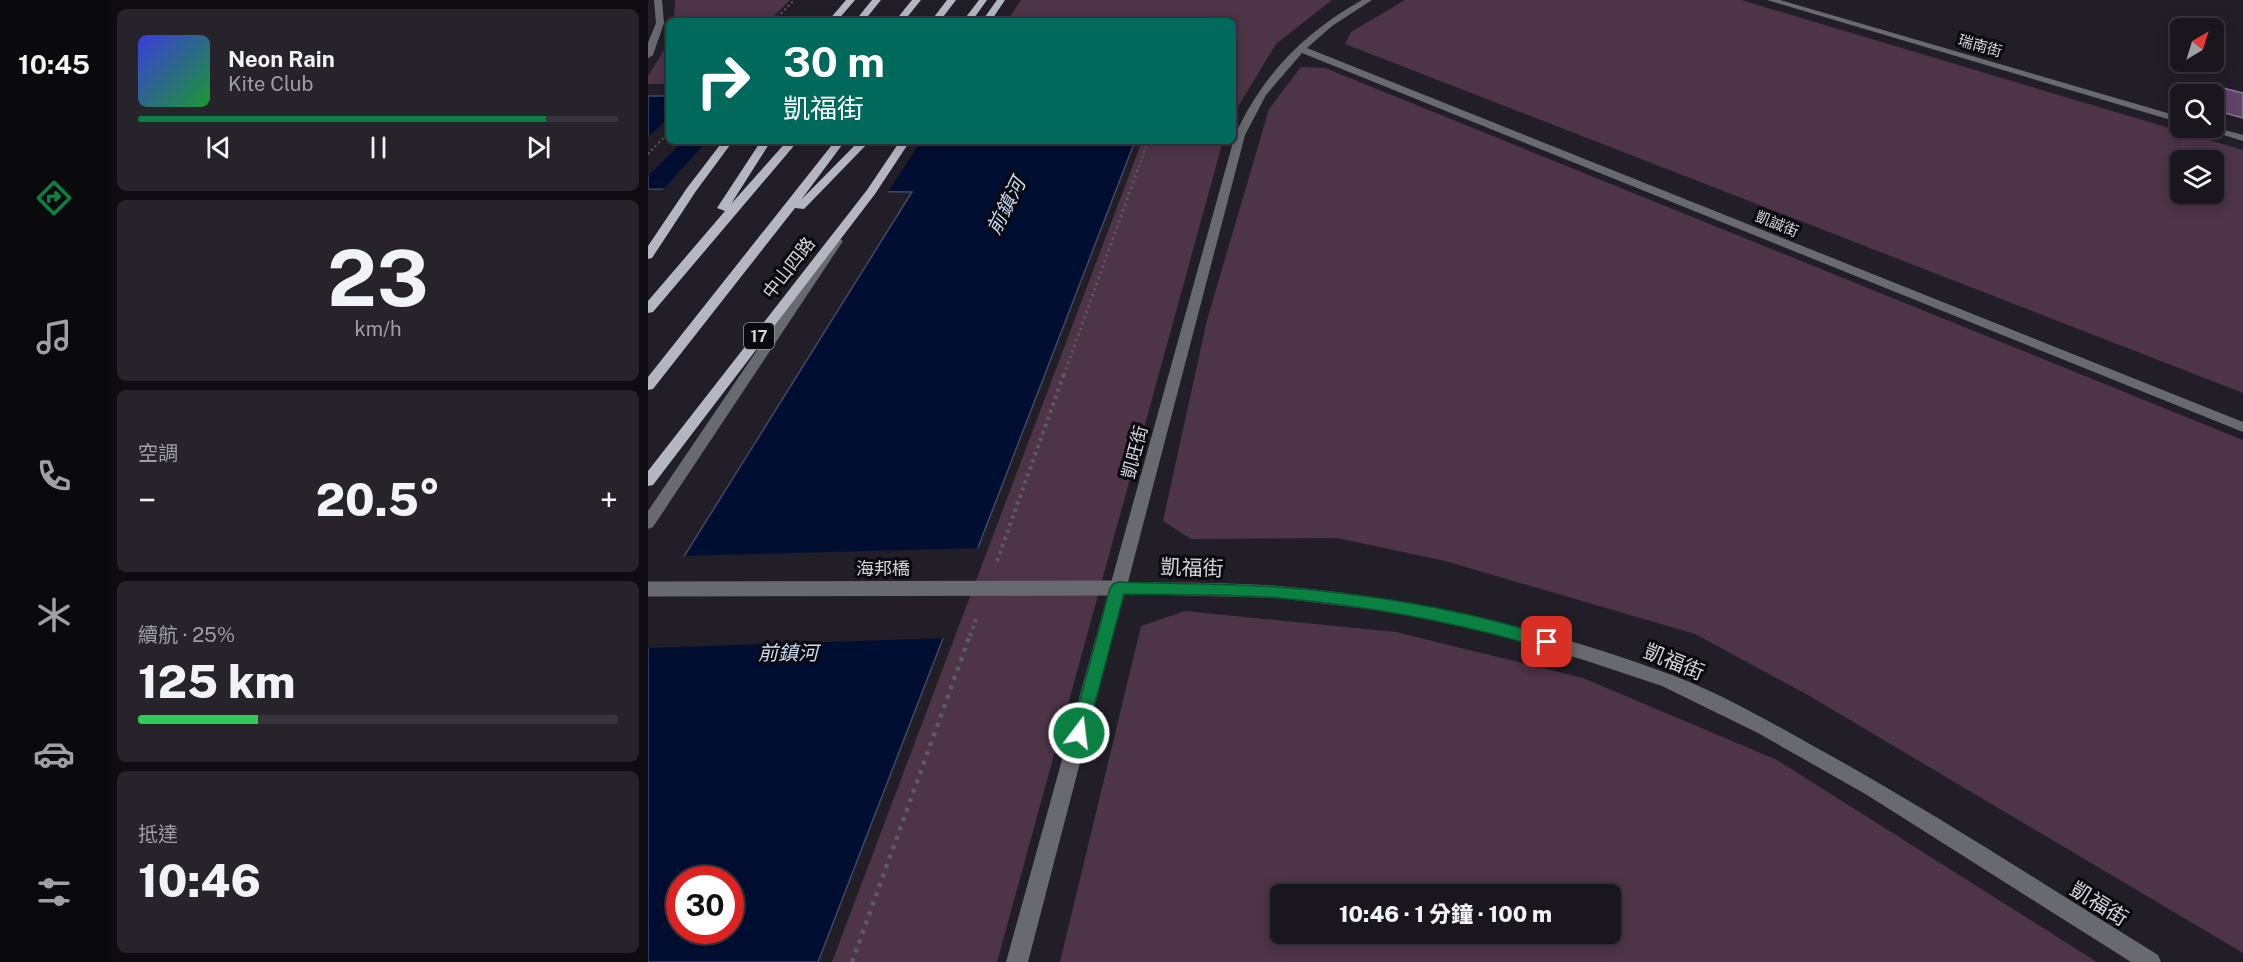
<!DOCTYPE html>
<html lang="zh-TW">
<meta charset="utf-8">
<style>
:root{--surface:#19161e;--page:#26232b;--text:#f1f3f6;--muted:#9f9fa4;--line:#37353c;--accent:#0b8043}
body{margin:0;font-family:"Public Sans","Noto Sans TC",sans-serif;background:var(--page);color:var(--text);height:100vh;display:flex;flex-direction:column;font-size:22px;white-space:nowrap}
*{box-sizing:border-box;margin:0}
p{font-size:20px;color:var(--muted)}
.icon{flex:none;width:33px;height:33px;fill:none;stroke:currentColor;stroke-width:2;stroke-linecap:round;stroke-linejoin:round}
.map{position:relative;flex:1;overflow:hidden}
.details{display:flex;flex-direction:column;gap:9px;padding:9px;background:#0e0c10;width:540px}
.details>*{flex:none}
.guide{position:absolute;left:18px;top:18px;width:570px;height:126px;border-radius:9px;box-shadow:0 3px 15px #0003,0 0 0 2px var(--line);background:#00695c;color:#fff;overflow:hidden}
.needle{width:39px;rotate:38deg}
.controls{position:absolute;left:1522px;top:18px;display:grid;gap:12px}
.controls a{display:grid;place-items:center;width:54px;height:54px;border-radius:9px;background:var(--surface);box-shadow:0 3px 15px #0003,0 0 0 2px var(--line);font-size:30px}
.speed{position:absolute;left:18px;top:866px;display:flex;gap:12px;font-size:30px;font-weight:700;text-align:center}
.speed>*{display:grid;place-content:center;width:78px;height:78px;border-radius:50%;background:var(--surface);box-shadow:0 3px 15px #0003,0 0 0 2px var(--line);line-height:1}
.speed .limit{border:9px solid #d22;background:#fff;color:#111}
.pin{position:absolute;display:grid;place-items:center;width:51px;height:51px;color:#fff;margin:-26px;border-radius:12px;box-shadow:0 3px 9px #0006}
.me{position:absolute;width:66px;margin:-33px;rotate:15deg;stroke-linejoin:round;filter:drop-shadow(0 0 4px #0008)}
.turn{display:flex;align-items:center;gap:21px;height:126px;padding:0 18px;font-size:27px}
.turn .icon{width:78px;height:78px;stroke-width:2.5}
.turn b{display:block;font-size:42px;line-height:51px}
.big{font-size:45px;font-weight:800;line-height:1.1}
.details .tile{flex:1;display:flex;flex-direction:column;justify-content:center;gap:9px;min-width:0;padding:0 21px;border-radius:9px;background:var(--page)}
.details .dial{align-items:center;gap:0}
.dial b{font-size:78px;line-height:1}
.song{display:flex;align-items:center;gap:18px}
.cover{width:72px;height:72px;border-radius:9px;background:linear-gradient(135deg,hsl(240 70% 55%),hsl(130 70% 35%))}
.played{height:6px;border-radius:3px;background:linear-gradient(90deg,var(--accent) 85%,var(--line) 85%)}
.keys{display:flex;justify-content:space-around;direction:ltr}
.heat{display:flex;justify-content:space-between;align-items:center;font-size:33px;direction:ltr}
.charge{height:9px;border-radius:4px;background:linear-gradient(90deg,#34c759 25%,var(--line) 0)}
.trip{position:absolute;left:622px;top:884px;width:351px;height:60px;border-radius:9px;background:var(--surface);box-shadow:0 3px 15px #0003,0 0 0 2px var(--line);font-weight:800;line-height:60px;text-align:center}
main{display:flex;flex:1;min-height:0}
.tabs{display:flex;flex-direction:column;width:108px;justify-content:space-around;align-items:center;background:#0a090c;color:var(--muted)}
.tabs .icon{width:42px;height:42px}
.tabs .on{color:var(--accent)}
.tabs b{font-size:27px;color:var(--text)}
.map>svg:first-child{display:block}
</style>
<main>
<nav class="tabs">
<b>10:45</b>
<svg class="icon on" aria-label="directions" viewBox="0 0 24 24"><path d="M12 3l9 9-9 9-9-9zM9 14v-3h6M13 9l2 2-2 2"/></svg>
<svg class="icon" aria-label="music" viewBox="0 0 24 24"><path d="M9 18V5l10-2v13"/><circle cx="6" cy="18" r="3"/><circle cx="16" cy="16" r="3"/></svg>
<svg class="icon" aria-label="phone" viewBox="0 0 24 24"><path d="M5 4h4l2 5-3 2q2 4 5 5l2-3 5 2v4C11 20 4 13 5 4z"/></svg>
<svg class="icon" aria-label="climate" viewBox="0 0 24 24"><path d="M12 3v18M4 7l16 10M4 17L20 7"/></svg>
<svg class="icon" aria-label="car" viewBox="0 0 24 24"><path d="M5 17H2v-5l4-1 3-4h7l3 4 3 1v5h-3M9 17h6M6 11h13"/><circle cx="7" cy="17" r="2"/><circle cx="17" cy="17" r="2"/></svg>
<svg class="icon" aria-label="filters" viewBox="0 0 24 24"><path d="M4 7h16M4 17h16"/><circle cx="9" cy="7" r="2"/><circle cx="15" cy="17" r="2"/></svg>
</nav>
<section class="details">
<div class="tile">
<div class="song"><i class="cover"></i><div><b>Neon Rain</b><p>Kite Club</p></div></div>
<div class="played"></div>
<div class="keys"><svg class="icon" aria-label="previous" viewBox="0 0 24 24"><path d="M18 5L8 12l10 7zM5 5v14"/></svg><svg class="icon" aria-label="pause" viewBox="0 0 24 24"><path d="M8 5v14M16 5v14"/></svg><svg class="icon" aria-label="next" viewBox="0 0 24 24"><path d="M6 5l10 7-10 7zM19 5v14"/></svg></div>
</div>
<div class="tile dial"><b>23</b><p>km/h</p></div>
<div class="tile"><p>空調</p>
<div class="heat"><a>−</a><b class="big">20.5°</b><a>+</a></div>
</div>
<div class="tile"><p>續航 · 25%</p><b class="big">125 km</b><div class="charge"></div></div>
<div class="tile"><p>抵達</p><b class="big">10:46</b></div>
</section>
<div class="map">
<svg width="1595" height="962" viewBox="0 0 1595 962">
<rect width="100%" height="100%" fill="#211e28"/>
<g fill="#4d3447" fill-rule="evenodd">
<polygon points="27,0 142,0 121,21 26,21"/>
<polygon points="373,0 684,0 628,44 585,115 585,21 359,21"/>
<path d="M757 0H1093L1595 150V393L697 44 703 32ZM1566 160V194H1533V160Z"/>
<polygon points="21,42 21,84 0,84 0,76"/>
<polygon points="653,67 677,68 1595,440 1595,953 1158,694 1047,634 797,561 689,538 543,539 515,521 559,320 621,109"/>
<polygon points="494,141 575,141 349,962 184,962"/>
<path d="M537 611 748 632 935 678 1129 760 1449 962H412L493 626ZM633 894H963V933H633Z"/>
</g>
<path fill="#000e31" stroke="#404964" stroke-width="1.5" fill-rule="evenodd" d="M0 96H21V141H487L170 962H0V614L264 192 0 189ZM32 879H82V930H32Z"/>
<g fill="#211e28">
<polygon points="21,117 21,141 35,141 0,176 0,137"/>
<polygon points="59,141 273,141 238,195 13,192"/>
<polygon points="333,548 298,638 0,648 0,609 33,556"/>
</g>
<polygon fill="#62436c" stroke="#857c88" stroke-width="1.5" points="1567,86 1595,93 1595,118 1566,110 1566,94 1561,94"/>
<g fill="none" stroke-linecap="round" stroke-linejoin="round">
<g stroke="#5d5b64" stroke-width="2" stroke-dasharray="2 3" stroke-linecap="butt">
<polyline points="126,21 146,0"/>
<polyline points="0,154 21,132"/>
<polyline points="491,167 500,141"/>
</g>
<polyline stroke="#5d5b64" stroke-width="3" stroke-dasharray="2 4" stroke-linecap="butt" points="416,375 491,166"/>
<g stroke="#5d5b64" stroke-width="4" stroke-dasharray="3 4.5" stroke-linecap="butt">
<polyline points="349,561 416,374"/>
<polyline points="322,636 329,616"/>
</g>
<polyline stroke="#5d5b64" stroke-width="4.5" stroke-dasharray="4 6" stroke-linecap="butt" points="204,962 322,635"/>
<g fill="#696a70" fill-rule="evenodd">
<polygon points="6,0 14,0 16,23 5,55 0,58 0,43 8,23"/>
<path d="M714 0H724L684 26 659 48 1595 422V432L654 53 618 95 597 135 480 582C530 583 581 582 631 586 765 597 898 628 1024 675 1072 693 1124 723 1169 748 1285 812 1397 885 1510 955L1513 962H1483L1219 795 1110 733 1014 686 936 660 843 633 744 612 630 598 476 594 380 962H358L587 135C614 75 657 32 714 0Z"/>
<polygon points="1119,0 1132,0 1533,117 1533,123"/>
<polygon points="1566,127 1595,135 1595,141 1553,128"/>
<polygon points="189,237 195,241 5,527 0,529 0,511 185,238"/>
</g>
<g fill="#b4b6c2" fill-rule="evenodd">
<polygon points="198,0 207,0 189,21 180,21"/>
<polygon points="224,0 233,0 216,21 207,21"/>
<polygon points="264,0 273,0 256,21 247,21"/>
<polygon points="299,0 308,0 292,21 283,21"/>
<polygon points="331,0 339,0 324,21 315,21"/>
<polygon points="349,0 357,0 343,21 334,21"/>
<polygon points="75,141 85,141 48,191 4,258 0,259 0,246 39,188"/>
<polygon points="113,141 123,141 83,204 139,141 150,141 5,312 0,313 0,301 77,211 69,208"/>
<polygon points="187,141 197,141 153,200 211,141 222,141 156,209 147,208 5,389 0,390 0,377"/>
<polygon points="252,141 262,141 227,194 5,485 0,486 0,471 219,190"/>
</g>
<polyline stroke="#696a70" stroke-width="15" points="0,589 470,588"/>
</g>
<path fill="#0b8043" stroke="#07532c" stroke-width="1.5" d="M470 582C523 584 577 583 630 587 722 594 817 609 905 638L907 642 905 647 899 649C812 623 722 606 631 598 579 594 527 595 476 594L439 733 437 738 431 740 425 738 423 733 462 588 465 584Z"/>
<g text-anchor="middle" stroke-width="6" stroke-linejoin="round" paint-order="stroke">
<g font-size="15" fill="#d6d4dc" stroke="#0a090d">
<text transform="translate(1332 46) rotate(16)" y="5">瑞南街</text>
<text transform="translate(1129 224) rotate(22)" y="5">凱誠街</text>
</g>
<rect fill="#0a090d" stroke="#99979e" stroke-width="1.5" x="96" y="323" width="30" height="26" rx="4.5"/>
<g font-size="16" font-weight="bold" fill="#d6d4dc">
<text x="111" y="342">17</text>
</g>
<g font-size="18" fill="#d6d4dc" stroke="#0a090d">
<text transform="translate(141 268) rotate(-52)" y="6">中山四路</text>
<text transform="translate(487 452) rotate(-75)" y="6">凱旺街</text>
<text x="235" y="575">海邦橋</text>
</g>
<g font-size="20" font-style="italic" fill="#c9daf6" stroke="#0a090d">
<text transform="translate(358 206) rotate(-63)" y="7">前鎮河</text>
<text x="140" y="660">前鎮河</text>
</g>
<g font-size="21" fill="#d6d4dc" stroke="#0a090d">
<text transform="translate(544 568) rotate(2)" y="7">凱福街</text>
<text transform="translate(1026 662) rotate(22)" y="7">凱福街</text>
<text transform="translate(1451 904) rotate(32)" y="7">凱福街</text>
</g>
</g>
</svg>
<div class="controls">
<a><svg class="needle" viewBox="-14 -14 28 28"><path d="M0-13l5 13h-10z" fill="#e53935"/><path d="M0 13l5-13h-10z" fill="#9f9fa4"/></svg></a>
<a><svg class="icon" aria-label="search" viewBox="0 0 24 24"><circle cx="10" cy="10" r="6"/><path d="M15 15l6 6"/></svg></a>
<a><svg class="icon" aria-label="layers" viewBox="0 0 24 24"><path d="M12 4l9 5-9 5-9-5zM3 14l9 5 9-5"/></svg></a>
</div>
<div class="speed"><div class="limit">30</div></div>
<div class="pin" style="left:899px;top:642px;background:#d93025"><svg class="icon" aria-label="arrive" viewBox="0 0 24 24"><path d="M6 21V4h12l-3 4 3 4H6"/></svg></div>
<svg class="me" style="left:431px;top:733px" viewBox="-20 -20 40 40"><circle r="17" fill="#0b8043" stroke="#fff" stroke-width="3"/><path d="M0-11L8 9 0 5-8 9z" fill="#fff"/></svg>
<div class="trip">10:46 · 1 分鐘 · 100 m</div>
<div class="guide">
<div class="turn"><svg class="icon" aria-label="right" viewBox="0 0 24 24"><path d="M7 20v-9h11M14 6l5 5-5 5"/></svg><div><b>30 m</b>凱福街</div></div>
</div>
</div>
</main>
